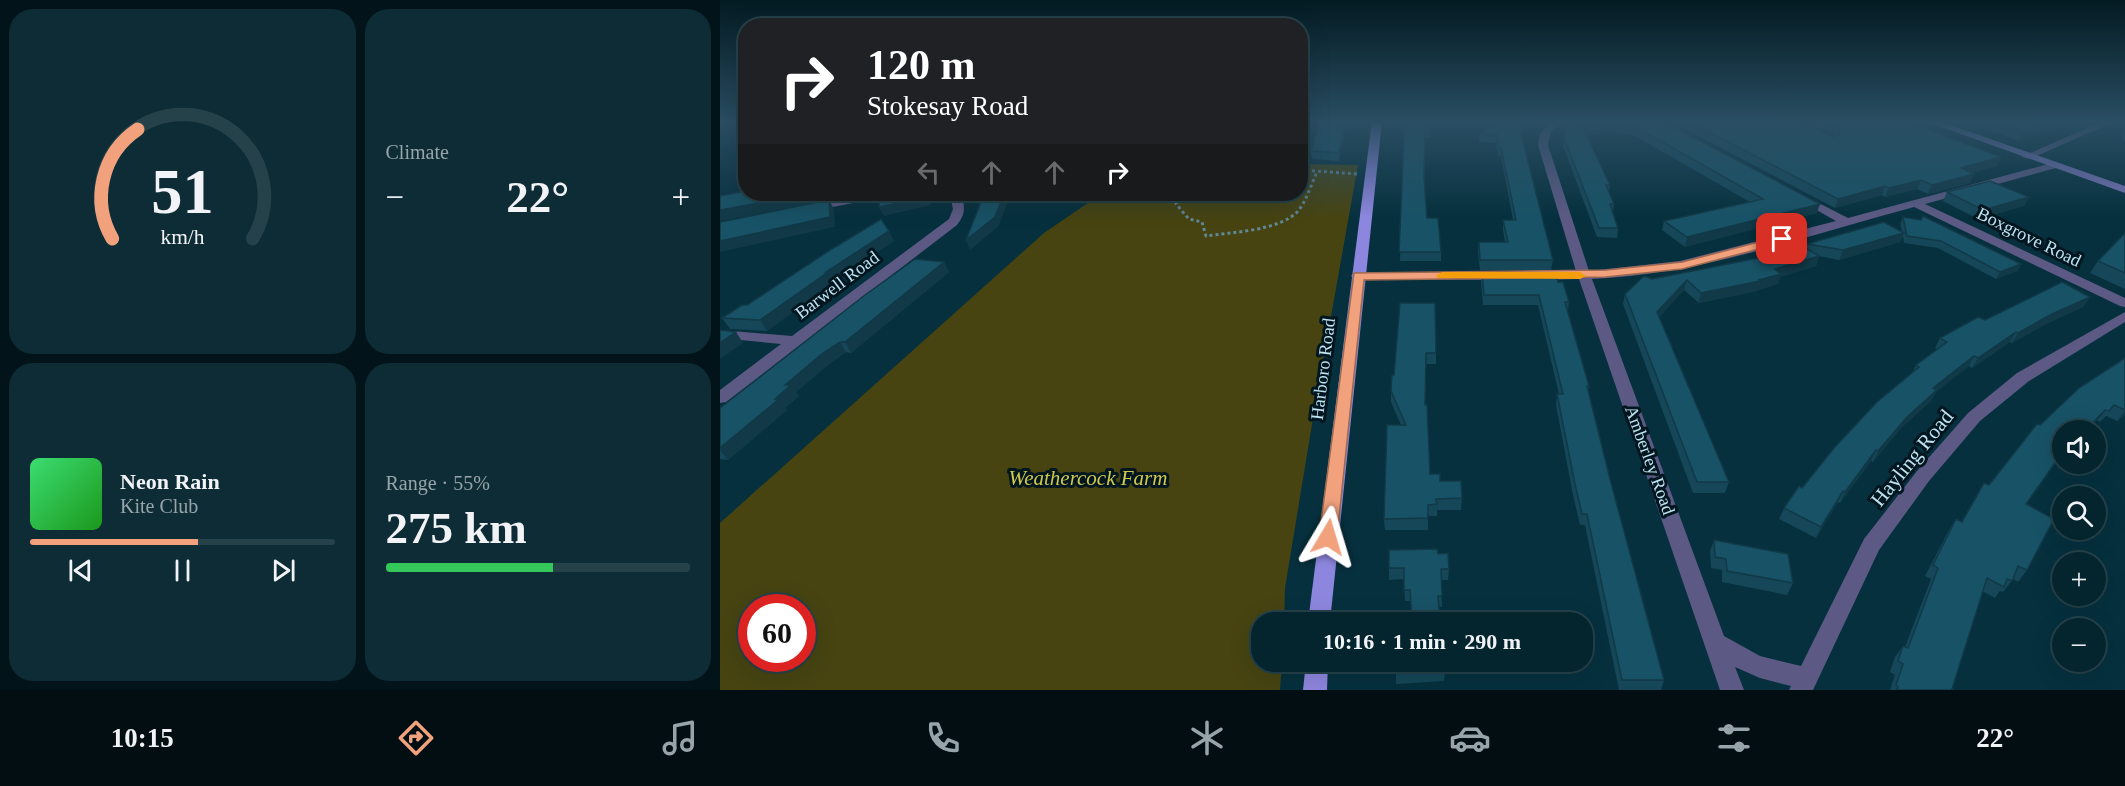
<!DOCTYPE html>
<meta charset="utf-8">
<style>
:root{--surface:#04242e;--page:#0d2c36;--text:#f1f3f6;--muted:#97a4aa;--line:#25414a;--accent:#f1a17c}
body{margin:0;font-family:"Times New Roman",serif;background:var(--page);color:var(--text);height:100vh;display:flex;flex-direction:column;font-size:22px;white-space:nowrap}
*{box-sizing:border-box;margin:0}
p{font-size:20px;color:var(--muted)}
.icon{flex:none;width:33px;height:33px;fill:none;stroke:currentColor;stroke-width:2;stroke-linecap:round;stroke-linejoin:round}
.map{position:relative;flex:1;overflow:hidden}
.panel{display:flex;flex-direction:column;gap:9px;padding:9px;background:#021419;width:720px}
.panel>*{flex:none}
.banner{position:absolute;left:18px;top:18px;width:570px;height:183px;border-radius:24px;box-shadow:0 6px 24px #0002,0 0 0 2px var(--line);background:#202124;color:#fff;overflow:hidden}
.fabs{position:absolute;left:1332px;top:420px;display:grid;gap:12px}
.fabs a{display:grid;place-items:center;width:54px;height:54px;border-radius:50%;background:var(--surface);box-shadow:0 6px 24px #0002,0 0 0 2px var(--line);font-size:30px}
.speed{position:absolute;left:18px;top:594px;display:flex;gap:12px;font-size:30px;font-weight:700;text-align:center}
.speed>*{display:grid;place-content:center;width:78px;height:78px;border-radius:50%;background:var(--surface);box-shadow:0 6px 24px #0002,0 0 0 2px var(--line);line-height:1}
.speed .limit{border:9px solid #d22;background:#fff;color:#111}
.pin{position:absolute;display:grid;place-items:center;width:51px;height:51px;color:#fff;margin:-26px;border-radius:12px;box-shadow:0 3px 9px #0006}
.me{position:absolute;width:66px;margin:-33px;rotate:7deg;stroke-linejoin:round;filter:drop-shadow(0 0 4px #0008)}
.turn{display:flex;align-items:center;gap:21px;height:126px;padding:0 30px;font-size:27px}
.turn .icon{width:78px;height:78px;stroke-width:2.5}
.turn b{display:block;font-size:42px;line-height:51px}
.lanes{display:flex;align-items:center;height:57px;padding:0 30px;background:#0003;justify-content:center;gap:30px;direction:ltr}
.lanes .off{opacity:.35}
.big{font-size:45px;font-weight:700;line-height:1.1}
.panel .widget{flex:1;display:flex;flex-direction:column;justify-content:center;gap:9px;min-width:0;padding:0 21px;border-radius:24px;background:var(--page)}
.panel .dial{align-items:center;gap:0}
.dial svg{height:156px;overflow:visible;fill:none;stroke:var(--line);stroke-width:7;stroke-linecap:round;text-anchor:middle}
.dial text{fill:var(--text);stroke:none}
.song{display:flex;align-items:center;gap:18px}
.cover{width:72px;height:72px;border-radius:9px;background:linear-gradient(135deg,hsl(140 70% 55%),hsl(120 70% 35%))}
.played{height:6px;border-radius:3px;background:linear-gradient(90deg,var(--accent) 55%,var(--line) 55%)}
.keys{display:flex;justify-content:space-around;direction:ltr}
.heat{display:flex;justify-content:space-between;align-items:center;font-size:33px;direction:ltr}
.charge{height:9px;border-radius:4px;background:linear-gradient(90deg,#34c759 55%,var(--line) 0)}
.panel .tiles{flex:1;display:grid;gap:9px;grid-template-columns:repeat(2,1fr)}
.trip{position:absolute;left:531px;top:612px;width:342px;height:60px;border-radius:24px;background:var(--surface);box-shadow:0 6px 24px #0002,0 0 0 2px var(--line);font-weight:700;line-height:60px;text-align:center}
.dock{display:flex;height:96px;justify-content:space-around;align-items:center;background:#020e12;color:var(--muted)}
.dock .icon{width:42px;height:42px}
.dock .selected{color:var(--accent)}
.dock b{font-size:27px;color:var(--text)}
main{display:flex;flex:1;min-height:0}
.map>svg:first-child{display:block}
</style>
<main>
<section class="panel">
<div class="tiles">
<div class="widget dial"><svg viewBox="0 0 100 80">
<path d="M14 69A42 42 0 1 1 86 69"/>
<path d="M14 69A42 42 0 0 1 27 13" stroke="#f1a17c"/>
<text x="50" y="56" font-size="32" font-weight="700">51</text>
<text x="50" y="72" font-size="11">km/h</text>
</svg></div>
<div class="widget"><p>Climate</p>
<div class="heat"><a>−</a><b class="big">22°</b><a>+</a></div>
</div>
<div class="widget">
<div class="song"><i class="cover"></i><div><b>Neon Rain</b><p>Kite Club</p></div></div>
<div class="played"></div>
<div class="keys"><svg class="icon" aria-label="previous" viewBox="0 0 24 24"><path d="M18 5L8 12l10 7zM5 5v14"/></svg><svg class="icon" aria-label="pause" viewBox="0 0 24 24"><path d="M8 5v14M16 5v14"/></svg><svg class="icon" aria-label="next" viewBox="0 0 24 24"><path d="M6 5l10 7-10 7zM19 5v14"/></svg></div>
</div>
<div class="widget"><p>Range · 55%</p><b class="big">275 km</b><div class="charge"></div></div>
</div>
</section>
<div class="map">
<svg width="1405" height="690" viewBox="0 0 1405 690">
<rect width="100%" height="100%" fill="#06303e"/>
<path fill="#474412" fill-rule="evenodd" d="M581 164 638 165 595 406 565 588 564 622H542V662H562L560 690H0V523L324 233 381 194H580ZM32 608H82V658H32Z"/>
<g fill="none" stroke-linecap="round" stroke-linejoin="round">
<g stroke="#618896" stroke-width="3" stroke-dasharray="3 3" stroke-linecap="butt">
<polyline points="580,170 638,174"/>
<path d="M448 194 457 201 456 204 469 219 482 222 486 236C512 232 561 231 579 210 587 199 591 185 597 172"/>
</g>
<g fill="#5c5a84" fill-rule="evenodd">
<path d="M833 121H845L831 132 828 145 869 271 960 261 1116 221 1079 200V196L1083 195 1128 218 1332 163 1337 166 1336 168 1205 204 1405 298V307L1400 306 1194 207C1089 235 982 274 872 279L1004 636 1040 656 1081 666 1144 539 1197 471 1248 413 1297 373 1405 312V322L1309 381 1260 421 1209 481 1159 550 1093 690H1069L1071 686 1040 678 1015 667 1024 690H1000L859 279 818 280 811 276 818 272 856 271 818 145 820 133Z"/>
<polygon points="1103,121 1122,121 1087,131 1082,128"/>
<polygon points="1383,121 1396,121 1310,159 1301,157"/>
<path d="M230 194H241C245 206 246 214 237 225L6 402 0 403V390L61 344 0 338V330L72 336 229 219 233 209Z"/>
<polygon points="638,272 782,272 789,276 782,280 633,279 631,276 633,273"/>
</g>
<polygon fill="#5c5a84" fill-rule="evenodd" points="149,194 169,194 163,197 93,211 87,208 93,205"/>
<polygon fill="#7873b7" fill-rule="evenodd" points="1205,121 1219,121 1405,186 1405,193"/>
<g fill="#8d86de" fill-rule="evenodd">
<polygon points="652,121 662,121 610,622 588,622"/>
<polygon points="586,662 608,662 607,690 583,690"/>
</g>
</g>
<g fill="#154758">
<polygon points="627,121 619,161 592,159 591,151"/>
<polygon points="709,121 709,138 705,138 704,180 707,218 721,252 721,261 680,261 684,139"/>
<polygon points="806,121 802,137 833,260 831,270 760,270 758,252 759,242 785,242 783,230 783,220 793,220 781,156 778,156 776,143 759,142 760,133"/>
<polygon points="847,121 942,121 1097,213 965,247 942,230 944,221 1030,202 915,136 892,132 867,136 890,185 889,192 894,204 893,213 898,228 897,238 877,237 843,146"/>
<polygon points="948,121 1101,121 1084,122 1114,137 1116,136 1102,129 1105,121 1281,157 1277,166 1252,173 1254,174 1250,183 1208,194 1197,189 1165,197 1162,195 1115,208 965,129"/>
<polygon points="1245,121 1355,121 1299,141"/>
<polygon points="1405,128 1405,143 1401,134"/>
<polygon points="1227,192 1309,197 1304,206 1258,219 1223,201"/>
<polygon points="1183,217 1301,264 1297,271 1276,279 1218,248 1184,243 1183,236 1180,242 1119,260 1099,256 1096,266 1060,277 1058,284 1038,290 1037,291 979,303 964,290 939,317 1009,482 1005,493 973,493 903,304 905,294 932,279 1086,248 1087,244 1182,231 1180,224"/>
<polygon points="1405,233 1405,289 1370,273 1378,261"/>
<polygon points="174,241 113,281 114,282 47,331 10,329 2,318 27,305"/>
<polygon points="224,262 229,272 131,353 126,352 109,364 76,392 79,396 65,408 67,410 8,460 0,459 0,408"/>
<polygon points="762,272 838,282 849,302 848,311 869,386 868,393 890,479 944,680 941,690 899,690 865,525 860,525 853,495 836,405 837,394 839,394 818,305 763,305 761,282"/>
<polygon points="1370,297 1363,307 1324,325 1292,343 1290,342 1252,368 1249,366 1216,392 1211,401 1181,428 1153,462 1151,461 1120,503 1118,502 1096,538 1059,519 1064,508 1193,372 1196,365 1217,350 1215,348 1220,338 1265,320"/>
<polygon points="680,303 716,353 716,364 706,364 705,405 710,474 742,498 741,510 717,510 717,516 708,516 708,530 665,530 664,519 681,425 671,402 671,391 674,375"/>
<polygon points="1405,358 1405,415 1397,421 1386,416 1380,422 1377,420 1368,430 1342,430 1342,463 1340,466 1335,464 1306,504 1307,570 1298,582 1293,579 1283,592 1280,591 1275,598 1262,591 1232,689 1234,690 1170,690 1175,675 1170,672 1175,657 1183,646 1185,647 1211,579 1205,576 1229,530 1236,519 1241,522 1264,483 1269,485 1320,425"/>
<polygon points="994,540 1073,583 1067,595 1002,582 1002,570 991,568 990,551"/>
<polygon points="718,554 729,569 728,580 721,580 722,607 719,607 720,622 692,621 691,601 685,601 684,579 669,580 669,568"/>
<polygon points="676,662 725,670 724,681 676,684"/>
</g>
<g fill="#113947">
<polygon points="0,121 7,121 0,125"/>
<polygon points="625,121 627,121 619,161 619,153"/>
<polygon points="805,121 806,121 800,143 801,134"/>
<polygon points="1336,121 1355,121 1299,141 1303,132"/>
<polygon points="893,123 892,132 862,136 863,128"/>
<polygon points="1281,157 1277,166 1237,177 1241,168"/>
<polygon points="1254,174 1250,183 1208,194 1212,185"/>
<polygon points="1201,180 1197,189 1165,197 1169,188"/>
<polygon points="1165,186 1162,195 1115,208 1118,199"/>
<polygon points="87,194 113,194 114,199 0,221 0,210"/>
<polygon points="206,194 208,194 211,205 164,216 159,207"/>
<polygon points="284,194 290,194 279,226 250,250 246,240"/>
<polygon points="1309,197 1304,206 1258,219 1263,210"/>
<polygon points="109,200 114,209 115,227 0,252 0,241"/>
<polygon points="1100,204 1097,213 965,247 967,237"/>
<polygon points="169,231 174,241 113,281 114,282 47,331 40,320 106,272"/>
<polygon points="1184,233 1180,242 1119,260 1123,250"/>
<polygon points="1099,256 1096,266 1060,277 1058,284 1038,290 1037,291 979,303 981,293 1039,280 1055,269"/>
<polygon points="224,262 229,272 131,353 125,342"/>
<polygon points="1301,264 1297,271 1276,279 1280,272"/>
<polygon points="967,280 964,290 934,322 937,312"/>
<polygon points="1370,297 1363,307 1324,325 1292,343 1298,333 1330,315"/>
<polygon points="16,332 23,343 0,359 0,343"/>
<polygon points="1296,332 1290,342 1252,368 1258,358"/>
<polygon points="120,342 126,352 109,364 76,392 79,396 65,408 67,410 8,460 0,450 0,448 55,399 65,385 103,353"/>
<polygon points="1254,356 1249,366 1216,392 1211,401 1181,428 1153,462 1158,451 1187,417 1213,388"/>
<polygon points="1385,410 1377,420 1368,430 1366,430"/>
<polygon points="1405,411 1405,415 1397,421"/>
<polygon points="1156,450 1151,461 1120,503 1125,492"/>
<polygon points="1123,491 1118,502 1096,538 1101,527"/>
</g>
<g fill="#185266" stroke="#113947" stroke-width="1.5">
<polygon points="599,121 625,121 619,153 591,151"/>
<polygon points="684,121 709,121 709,130 705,130 704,177 707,218 718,218 721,252 679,252 684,137"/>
<polygon points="778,121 805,121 801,134 833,260 760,260 759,242 788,242 783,220 796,220 781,147 779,147 777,135 760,133"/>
<polygon points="847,121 942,121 1100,204 967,237 944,221 1043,199 916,127 893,123 863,128 890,185 886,185 894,204 890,204 898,228 879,228 844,138"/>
<polygon points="968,121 1082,121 1114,137 1120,135 1119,128 1105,121 1186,121 1281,157 1241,168 1254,174 1212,185 1201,180 1169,188 1165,186 1118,199"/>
<polygon points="1272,121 1336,121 1303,132"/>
<polygon points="1270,181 1309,197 1263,210 1227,192"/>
<polygon points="26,191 26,194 87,194 0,210 0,196"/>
<polygon points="159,194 206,194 207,197 159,207"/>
<polygon points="264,194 284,194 275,217 246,240"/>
<polygon points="109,200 110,217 0,241 0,222"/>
<polygon points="1203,216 1301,264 1280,272 1221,241 1187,236 1183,217 1201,220"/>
<polygon points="161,219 169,231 106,272 108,272 40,320 2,318 22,305 27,305 107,252"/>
<polygon points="1164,222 1184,233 1123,250 1087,244"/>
<polygon points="1405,233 1405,273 1378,261"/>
<polygon points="1081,245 1099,256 1055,269 1061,274 1039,280 1040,281 981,293 967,280 937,312 1009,482 977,482 905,294 924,276 932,279 1043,257"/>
<polygon points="195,259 224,262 125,342 120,342 103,353 65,385 71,385 55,399 59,399 0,448 0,408 145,295"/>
<polygon points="762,272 836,272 838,282 843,282 849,302 845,302 869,386 867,386 890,479 944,680 902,680 867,514 862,514 855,484 837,394 843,394 819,295 764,295"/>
<polygon points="1342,282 1370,297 1330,315 1298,333 1296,332 1258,358 1254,356 1213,388 1217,390 1187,417 1158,451 1156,450 1125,492 1123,491 1101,527 1064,508 1079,486 1082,488 1114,448 1157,402 1199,367 1196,365 1227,342 1220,338 1258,317 1265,320"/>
<polygon points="680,303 715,303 716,353 706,353 705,405 707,405 710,474 720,474 720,481 741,481 742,498 716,499 717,504 708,505 708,518 664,519 667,425 686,425 671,391 672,375 674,375"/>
<polygon points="0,330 16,332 0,343"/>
<polygon points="1405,358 1405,410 1394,405 1389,411 1385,410 1366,430 1342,430 1342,453 1306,504 1334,519 1307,570 1298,566 1292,581 1287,579 1284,587 1267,578 1232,689 1234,690 1177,690 1178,687 1176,685 1183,664 1178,661 1183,646 1188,648 1218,568 1213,565 1236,519 1242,522 1264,483 1269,485 1317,424 1320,425 1359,388"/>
<polygon points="994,540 1068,554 1073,583 1007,571 1006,559 995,557"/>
<polygon points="717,549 718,554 728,553 729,569 721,569 722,596 718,596 720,622 674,622 692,621 690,590 684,590 684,568 669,568 669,550"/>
<polygon points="676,662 724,662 725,670 676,673"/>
</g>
<linearGradient id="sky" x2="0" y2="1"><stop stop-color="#031a22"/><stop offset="0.56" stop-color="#2a4e63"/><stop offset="1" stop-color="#2a4e63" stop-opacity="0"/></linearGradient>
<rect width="1405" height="218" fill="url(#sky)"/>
<polygon fill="#f1a17c" stroke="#9d6951" stroke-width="1.5" points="1062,236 1066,237 1066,242 962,269 886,277 644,280 617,537 614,542 608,545 601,542 599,537 634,273 886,270 962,262"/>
<polygon fill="#f59e0b" points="722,272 860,272 866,276 860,279 718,278 716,276"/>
<g text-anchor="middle" stroke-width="6" stroke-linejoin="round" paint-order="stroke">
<g font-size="18" fill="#bfe2f1" stroke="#01161f">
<text transform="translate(1309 237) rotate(26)" y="6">Boxgrove Road</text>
<text transform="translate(117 285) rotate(-37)" y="6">Barwell Road</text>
<text transform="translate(603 369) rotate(-83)" y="6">Harboro Road</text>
<text transform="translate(930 460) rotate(70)" y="6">Amberley Road</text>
</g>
<g font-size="21" fill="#bfe2f1" stroke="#01161f">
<text transform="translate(1192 458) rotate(-51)" y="7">Hayling Road</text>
</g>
<g font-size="21" font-style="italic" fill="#d1c94c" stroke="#01161f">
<text x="368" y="485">Weathercock Farm</text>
</g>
</g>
</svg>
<div class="fabs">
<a><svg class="icon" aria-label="sound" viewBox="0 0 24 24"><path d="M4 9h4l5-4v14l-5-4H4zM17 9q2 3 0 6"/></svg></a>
<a><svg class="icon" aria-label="search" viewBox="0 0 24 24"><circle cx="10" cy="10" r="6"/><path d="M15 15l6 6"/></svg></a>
<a>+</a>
<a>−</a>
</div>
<div class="speed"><div class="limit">60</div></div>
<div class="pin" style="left:1062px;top:239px;background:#d93025"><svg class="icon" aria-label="arrive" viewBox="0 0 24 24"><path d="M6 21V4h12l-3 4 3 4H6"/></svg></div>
<svg class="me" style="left:608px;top:537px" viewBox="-20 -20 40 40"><path d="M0-17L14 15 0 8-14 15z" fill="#f1a17c" stroke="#fff" stroke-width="4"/></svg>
<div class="trip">10:16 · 1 min · 290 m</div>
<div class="banner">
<div class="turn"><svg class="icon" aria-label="right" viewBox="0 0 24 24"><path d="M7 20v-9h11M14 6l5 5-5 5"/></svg><div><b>120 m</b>Stokesay Road</div></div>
<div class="lanes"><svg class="icon off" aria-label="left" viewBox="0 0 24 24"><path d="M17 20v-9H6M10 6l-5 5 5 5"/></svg><svg class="icon off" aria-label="ahead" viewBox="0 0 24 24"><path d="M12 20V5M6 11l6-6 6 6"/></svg><svg class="icon off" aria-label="ahead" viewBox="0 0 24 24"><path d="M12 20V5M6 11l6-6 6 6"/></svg><svg class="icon" aria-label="right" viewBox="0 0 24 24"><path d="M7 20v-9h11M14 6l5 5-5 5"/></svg></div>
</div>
</div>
</main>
<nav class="dock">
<b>10:15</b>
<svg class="icon selected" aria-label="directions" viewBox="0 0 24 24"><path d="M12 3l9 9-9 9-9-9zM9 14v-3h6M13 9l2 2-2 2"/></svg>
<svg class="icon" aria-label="music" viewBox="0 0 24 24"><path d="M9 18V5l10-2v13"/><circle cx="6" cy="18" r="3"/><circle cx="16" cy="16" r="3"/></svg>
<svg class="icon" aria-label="phone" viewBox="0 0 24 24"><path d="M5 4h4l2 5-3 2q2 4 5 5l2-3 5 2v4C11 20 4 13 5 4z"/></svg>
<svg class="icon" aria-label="climate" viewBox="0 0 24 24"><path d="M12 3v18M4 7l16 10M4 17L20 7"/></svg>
<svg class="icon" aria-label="car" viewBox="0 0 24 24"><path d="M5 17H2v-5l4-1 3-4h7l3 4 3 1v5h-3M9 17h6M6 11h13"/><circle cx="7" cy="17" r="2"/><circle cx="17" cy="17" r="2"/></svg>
<svg class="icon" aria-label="filters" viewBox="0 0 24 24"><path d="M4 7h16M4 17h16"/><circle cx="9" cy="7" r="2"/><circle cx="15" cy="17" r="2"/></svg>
<b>22°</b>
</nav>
